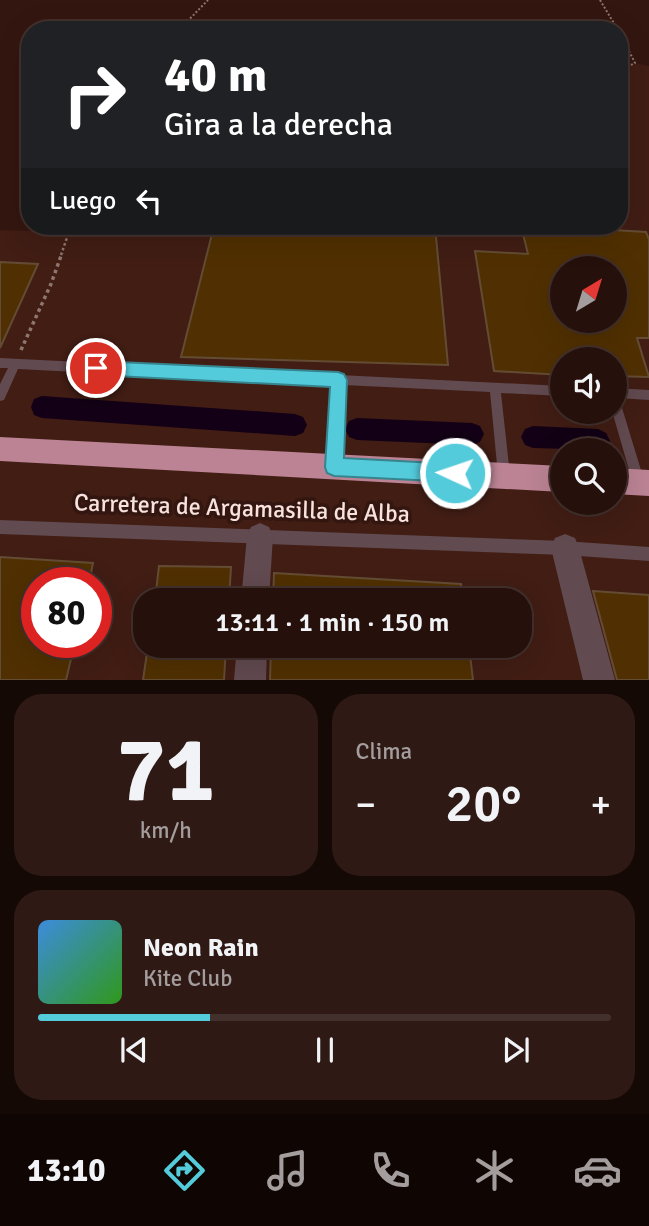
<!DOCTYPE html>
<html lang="es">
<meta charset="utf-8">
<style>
:root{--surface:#26100b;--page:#2e1914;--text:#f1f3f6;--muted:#a49d9d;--line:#42302c;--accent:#53cbdb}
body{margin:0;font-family:Signika,sans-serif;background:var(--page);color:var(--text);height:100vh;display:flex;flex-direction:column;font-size:26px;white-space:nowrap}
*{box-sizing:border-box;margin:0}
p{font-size:23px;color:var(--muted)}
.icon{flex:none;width:38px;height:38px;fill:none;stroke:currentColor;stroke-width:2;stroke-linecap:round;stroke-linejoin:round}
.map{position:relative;height:680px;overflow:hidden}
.side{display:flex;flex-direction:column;gap:14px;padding:14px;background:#150906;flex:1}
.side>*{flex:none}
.banner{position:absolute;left:21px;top:21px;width:607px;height:214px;border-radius:28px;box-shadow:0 7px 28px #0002,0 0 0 2px var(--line);background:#202124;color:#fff;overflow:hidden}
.needle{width:46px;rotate:38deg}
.fabs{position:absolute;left:550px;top:256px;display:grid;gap:14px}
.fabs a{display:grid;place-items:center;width:77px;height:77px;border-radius:50%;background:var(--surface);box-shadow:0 7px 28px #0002,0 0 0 2px var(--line);font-size:35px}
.speed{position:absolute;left:21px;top:567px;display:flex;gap:14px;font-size:35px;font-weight:700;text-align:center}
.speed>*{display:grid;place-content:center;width:91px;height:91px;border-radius:50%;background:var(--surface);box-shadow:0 7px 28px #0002,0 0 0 2px var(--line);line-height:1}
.speed .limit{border:10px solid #d22;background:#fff;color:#111}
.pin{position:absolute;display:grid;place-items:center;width:60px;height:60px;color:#fff;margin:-30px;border:4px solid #fff;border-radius:50%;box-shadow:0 2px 7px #0007}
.me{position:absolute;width:77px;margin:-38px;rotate:273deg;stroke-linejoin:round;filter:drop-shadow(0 0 5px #0008)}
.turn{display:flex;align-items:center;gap:24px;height:147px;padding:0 28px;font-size:32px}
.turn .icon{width:91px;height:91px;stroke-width:2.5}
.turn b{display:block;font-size:49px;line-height:60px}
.then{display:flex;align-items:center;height:66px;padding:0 28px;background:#0003;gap:14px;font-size:26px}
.big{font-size:52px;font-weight:600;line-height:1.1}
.side .widget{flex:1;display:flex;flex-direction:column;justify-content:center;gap:10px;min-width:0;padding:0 24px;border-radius:28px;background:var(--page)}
.side .dial{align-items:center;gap:0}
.dial b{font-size:91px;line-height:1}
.song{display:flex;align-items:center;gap:21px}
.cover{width:84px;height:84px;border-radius:10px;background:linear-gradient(135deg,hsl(210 70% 55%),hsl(110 70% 35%))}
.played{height:7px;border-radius:4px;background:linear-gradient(90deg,var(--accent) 30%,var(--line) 30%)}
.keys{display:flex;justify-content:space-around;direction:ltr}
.heat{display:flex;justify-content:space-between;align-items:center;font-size:38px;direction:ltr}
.side .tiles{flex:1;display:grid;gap:14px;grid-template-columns:1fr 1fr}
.widget:last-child{grid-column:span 2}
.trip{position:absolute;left:133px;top:588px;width:399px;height:70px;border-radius:28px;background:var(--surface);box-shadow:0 7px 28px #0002,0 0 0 2px var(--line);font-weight:600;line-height:70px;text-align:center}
.dock{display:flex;height:112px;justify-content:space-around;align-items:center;background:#0f0604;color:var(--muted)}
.dock .icon{width:49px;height:49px}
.dock .selected{color:var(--accent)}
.dock b{font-size:32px;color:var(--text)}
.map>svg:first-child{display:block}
</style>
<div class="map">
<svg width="649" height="680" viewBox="0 0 649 680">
<rect width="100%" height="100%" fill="#33160f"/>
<path fill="#411d14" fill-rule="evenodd" d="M635 63 649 66V680H0V230L64 232 83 226H620V67ZM562 268H614V320H562ZM562 359H614V411H562ZM562 450H614V502H562ZM37 583H96V642H37ZM145 600H520V646H145Z"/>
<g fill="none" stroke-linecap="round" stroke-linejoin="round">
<g fill="#130016" fill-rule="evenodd">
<polygon points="42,396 295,414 303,417 307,425 303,433 295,436 42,418 34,415 31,407 34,399"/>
<polygon points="357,418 472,423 480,426 484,434 480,442 472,445 357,440 349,437 345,429 349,421"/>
<polygon points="533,426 598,429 606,433 610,441 605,450 533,448 525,445 521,437 525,429"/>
</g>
</g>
<g fill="#503002" stroke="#634c33" stroke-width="2" fill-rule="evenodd">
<polygon points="214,226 344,228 344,226 435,226 448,365 181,357"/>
<path d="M521 226H596L597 229 646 232 649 239V338H637L649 377 614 376V359H562V375L494 371 475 251 528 254ZM562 268H614V320H562Z"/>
<polygon points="0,262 38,264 0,348"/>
<polygon points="0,557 93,563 89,583 37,583 37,642 75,642 66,680 0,680"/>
<polygon points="159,566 231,567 229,600 155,600"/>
<polygon points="274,573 461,584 463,600 273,600"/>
<polygon points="593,591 649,595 649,680 617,680"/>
<polygon points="148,646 226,646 224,680 143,680"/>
<polygon points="271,646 469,646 473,680 270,680"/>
</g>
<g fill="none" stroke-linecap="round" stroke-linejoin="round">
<g stroke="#8f7670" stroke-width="2" stroke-dasharray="2 2" stroke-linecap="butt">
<polyline points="600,0 618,30"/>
<polyline points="179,30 208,0"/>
<polyline points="620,33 635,63 620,70"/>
</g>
<g stroke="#8f7670" stroke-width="2.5" stroke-dasharray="2.5 2.5" stroke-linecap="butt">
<polyline points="69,231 86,226"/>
<polyline points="61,255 71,226"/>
</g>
<polyline stroke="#8f7670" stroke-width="3.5" stroke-dasharray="3.5 3.5" stroke-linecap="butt" points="21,350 51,284 62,253"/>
<g fill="#614a50" fill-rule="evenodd">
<polygon points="0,358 562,386 562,396 501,393 510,475 508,479 504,481 500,479 498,475 490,392 343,385 340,467 338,471 334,473 330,471 328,467 332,385 18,369 4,400 0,401 0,384 8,368 0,368"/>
<polygon points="614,388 649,390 649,400 619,398 644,480 642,484 638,486 634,484 632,480 612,411 614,411"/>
<polygon points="0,520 565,541 649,547 649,561 565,555 0,534"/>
</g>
<g fill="#614a50" fill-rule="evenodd">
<polygon points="260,523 269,527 273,536 269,600 241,600 247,536 251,527"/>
<polygon points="565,534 575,538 579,548 615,680 583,680 551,548 555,538"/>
<polygon points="237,646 267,646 266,680 234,680"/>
</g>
<g fill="#bb8394" fill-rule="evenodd">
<polygon points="0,437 562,466 562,492 0,461"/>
<polygon points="614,468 649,470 649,496 614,494"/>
</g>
</g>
<polygon fill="#53cbdb" stroke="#36848e" stroke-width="2" points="96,361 338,372 344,374 347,380 344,458 455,464 462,466 465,473 462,480 455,482 334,476 327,473 325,467 330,387 96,375 90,373 87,368 90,363"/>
<g text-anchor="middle" stroke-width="7" stroke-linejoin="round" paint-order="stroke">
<g font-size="24" fill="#f7e2dd" stroke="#33160f">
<text transform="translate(242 508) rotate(2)" y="8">Carretera de Argamasilla de Alba</text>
</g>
</g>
</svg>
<div class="fabs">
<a><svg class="needle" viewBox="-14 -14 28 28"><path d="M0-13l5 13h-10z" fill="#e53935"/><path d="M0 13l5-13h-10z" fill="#a49d9d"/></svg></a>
<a><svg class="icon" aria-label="sound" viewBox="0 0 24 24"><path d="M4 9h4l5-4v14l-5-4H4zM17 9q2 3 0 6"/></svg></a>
<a><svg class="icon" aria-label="search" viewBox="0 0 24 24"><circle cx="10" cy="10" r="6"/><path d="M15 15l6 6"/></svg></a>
</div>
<div class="speed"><div class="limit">80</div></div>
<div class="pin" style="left:96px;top:368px;background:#d93025"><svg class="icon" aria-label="arrive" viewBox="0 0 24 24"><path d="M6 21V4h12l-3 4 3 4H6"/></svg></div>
<svg class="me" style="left:455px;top:473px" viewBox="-20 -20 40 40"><circle r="17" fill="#53cbdb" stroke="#fff" stroke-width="3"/><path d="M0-11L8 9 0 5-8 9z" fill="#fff"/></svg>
<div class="trip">13:11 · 1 min · 150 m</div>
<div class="banner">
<div class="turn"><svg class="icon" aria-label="right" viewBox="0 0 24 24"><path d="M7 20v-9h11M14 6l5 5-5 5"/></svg><div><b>40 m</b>Gira a la derecha</div></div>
<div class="then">Luego<svg class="icon" aria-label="left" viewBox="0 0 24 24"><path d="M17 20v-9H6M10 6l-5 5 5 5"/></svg></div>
</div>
</div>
<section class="side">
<div class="tiles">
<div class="widget dial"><b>71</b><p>km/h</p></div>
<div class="widget"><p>Clima</p>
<div class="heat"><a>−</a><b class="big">20°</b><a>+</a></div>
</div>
<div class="widget">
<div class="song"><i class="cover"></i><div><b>Neon Rain</b><p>Kite Club</p></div></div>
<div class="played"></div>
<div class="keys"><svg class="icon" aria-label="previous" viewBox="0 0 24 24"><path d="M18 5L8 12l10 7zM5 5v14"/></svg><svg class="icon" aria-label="pause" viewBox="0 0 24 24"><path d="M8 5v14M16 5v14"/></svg><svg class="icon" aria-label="next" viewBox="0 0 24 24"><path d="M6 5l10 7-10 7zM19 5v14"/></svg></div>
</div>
</div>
</section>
<nav class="dock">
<b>13:10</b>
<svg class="icon selected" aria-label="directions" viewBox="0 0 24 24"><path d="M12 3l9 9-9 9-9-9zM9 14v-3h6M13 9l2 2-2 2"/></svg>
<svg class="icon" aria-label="music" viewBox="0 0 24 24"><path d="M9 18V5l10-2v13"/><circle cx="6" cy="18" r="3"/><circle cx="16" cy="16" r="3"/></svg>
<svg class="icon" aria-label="phone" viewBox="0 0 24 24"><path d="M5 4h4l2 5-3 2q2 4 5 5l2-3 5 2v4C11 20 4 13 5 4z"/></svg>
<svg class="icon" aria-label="climate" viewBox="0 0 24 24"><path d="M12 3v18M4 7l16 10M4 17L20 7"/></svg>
<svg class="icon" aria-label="car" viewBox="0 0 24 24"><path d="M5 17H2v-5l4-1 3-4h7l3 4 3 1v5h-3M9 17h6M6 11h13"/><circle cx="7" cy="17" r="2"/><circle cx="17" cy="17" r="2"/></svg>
</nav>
